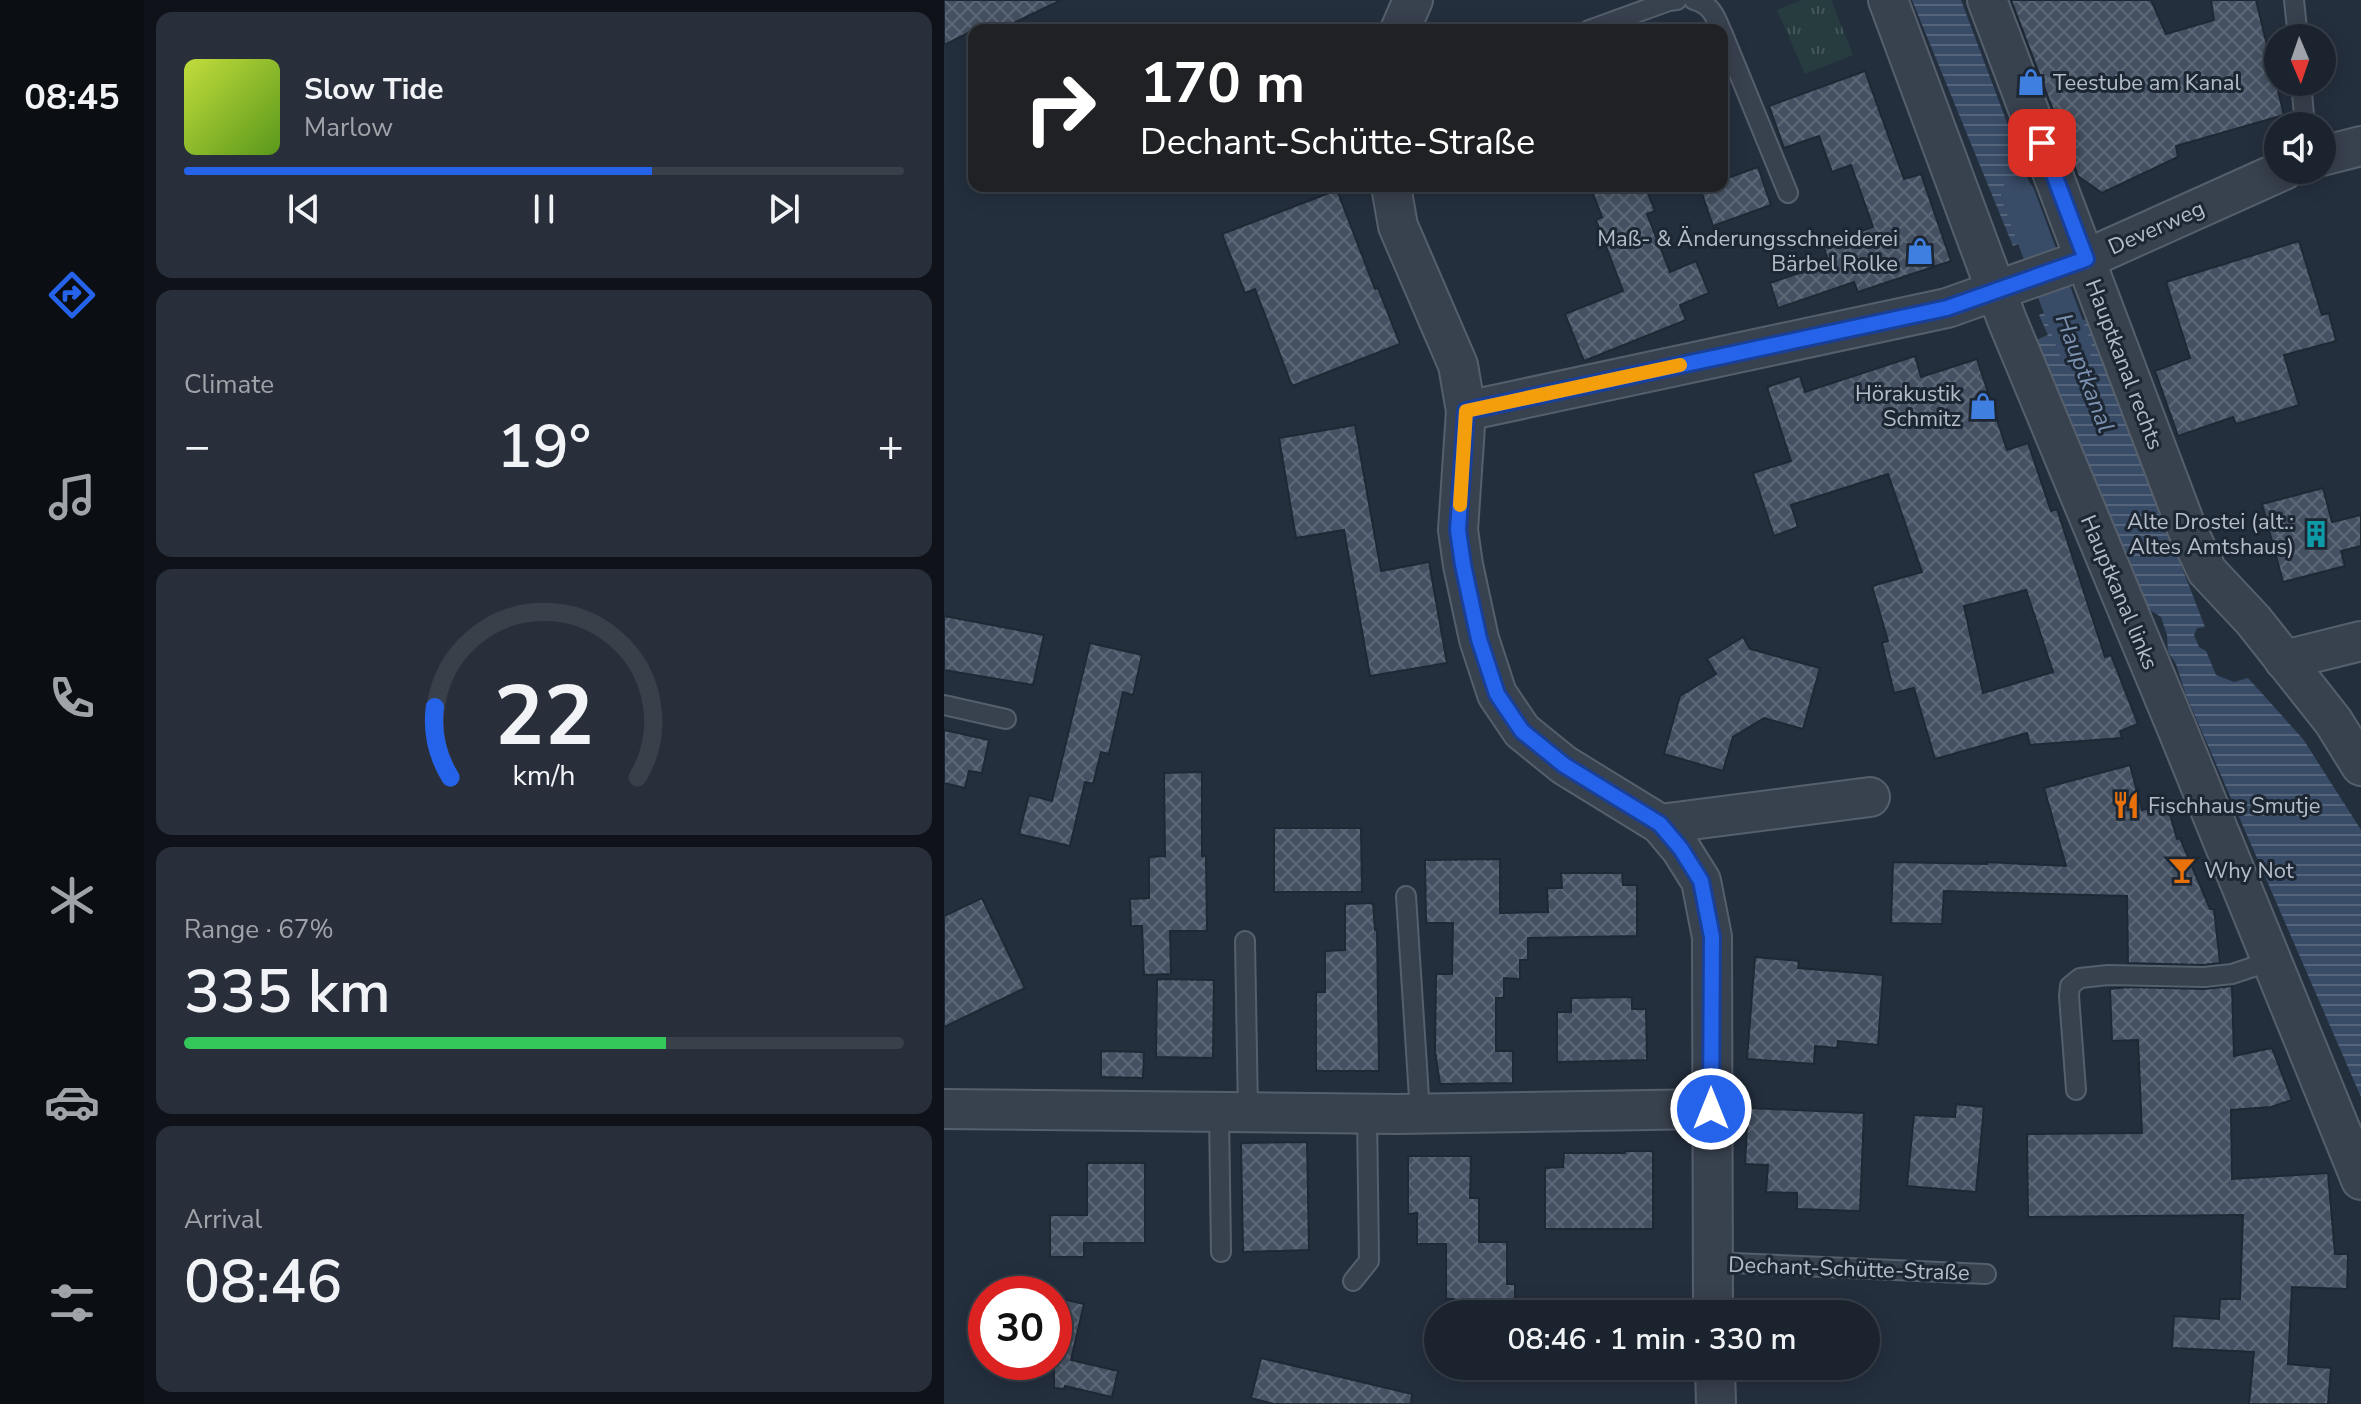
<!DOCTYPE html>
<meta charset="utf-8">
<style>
:root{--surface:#1b232e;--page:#282f3a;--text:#f1f3f6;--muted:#a0a4aa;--line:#39404a;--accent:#2563eb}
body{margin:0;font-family:"Nunito Sans",sans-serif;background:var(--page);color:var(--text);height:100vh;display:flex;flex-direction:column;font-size:30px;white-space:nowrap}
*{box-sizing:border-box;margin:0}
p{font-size:26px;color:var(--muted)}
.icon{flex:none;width:44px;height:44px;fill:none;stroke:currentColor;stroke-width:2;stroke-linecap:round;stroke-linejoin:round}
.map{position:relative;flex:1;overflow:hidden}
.panel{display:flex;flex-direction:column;gap:12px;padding:12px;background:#0f1319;width:800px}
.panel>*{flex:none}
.banner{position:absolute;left:24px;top:24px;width:760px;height:168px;border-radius:16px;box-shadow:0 4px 20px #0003,0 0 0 2px var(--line);background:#202124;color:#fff;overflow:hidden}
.needle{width:52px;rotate:178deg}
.fabs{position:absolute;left:1320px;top:24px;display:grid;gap:16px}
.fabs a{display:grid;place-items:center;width:72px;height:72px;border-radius:50%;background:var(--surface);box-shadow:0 4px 20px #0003,0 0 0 2px var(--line);font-size:40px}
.speed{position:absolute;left:24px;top:1276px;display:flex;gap:16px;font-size:40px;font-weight:700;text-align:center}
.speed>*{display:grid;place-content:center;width:104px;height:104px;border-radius:50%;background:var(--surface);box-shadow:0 4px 20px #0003,0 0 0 2px var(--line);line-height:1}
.speed .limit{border:12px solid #d22;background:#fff;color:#111}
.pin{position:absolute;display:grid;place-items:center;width:68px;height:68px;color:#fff;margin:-34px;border-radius:16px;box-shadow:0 4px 12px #0006}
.me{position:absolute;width:88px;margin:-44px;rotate:0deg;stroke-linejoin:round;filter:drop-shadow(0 0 6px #0008)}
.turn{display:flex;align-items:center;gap:28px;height:168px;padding:0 40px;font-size:36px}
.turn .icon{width:104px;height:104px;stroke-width:2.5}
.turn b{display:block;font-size:56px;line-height:68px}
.big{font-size:60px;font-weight:600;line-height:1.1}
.panel .tile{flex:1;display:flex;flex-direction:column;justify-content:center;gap:12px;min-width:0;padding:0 28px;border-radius:16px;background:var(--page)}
.panel .dial{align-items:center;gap:0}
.dial svg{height:208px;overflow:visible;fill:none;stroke:var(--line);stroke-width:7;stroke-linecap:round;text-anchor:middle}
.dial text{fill:var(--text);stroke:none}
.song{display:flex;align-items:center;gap:24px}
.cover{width:96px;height:96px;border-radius:12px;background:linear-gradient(135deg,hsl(70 70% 55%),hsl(90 70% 35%))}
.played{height:8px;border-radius:4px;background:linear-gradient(90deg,var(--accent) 65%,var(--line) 65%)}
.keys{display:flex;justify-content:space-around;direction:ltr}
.heat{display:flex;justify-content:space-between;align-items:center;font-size:44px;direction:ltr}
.charge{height:12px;border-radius:6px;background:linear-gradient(90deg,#34c759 67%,var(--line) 0)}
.trip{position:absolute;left:480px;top:1300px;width:456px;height:80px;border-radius:40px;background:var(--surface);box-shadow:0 4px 20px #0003,0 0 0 2px var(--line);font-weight:600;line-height:80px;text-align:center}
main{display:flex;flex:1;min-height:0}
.menu{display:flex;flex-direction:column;width:144px;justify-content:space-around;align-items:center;background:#0b0e12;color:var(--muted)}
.menu .icon{width:56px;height:56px}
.menu .selected{color:var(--accent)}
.menu b{font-size:36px;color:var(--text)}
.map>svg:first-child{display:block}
</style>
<main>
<nav class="menu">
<b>08:45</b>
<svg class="icon selected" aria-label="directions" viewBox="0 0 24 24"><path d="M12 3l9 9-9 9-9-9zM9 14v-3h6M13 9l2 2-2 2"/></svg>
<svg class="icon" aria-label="music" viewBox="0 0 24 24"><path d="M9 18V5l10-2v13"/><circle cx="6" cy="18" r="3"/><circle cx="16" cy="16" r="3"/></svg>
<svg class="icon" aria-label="phone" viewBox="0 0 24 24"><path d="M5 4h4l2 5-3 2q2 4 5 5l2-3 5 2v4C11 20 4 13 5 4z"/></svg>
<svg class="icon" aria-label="climate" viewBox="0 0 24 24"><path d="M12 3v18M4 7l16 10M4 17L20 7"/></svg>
<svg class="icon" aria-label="car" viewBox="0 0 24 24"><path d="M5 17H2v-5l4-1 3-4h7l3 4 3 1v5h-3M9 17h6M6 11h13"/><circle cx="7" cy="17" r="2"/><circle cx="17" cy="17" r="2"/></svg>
<svg class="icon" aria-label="filters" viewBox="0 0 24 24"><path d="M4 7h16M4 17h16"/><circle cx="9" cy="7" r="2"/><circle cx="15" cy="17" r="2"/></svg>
</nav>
<section class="panel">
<div class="tile">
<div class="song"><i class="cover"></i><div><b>Slow Tide</b><p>Marlow</p></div></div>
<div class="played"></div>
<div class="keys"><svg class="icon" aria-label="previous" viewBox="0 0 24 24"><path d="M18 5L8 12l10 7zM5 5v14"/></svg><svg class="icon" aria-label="pause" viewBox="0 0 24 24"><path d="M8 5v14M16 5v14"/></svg><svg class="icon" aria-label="next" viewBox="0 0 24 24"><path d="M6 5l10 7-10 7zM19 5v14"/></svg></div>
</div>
<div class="tile"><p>Climate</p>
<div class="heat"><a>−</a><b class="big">19°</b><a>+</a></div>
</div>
<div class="tile dial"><svg viewBox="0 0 100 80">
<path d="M14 69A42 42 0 1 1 86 69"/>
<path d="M14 69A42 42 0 0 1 8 42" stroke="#2563eb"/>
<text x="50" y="56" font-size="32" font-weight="700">22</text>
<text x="50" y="72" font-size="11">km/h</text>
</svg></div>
<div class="tile"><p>Range · 67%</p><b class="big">335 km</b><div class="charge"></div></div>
<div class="tile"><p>Arrival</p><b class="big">08:46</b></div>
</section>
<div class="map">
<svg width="1417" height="1404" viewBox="0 0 1417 1404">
<defs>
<pattern id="park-tufts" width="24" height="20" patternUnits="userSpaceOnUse" patternTransform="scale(2)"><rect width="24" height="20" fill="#263c3f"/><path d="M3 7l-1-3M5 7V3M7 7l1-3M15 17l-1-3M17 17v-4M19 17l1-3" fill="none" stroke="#435659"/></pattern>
<pattern id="water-rules" width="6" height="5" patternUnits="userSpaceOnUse" patternTransform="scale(2)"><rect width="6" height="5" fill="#394c67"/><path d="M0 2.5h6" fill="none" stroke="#53647b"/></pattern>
<pattern id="building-cross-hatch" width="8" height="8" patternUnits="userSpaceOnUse" patternTransform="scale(2)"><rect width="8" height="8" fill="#455162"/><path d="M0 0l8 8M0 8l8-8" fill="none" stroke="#5d6877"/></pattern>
</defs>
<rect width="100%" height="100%" fill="#242f3e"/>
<polygon fill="url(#park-tufts)" points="858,0 887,0 909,55 861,74 833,10"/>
<g fill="url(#water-rules)">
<polygon points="968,0 1017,0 1104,232 1069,246"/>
<polygon points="1131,301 1137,321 1142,319 1261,627 1253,628 1250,635 1255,647 1262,651 1272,675 1290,682 1304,678 1359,739 1417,830 1417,1097 1242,695 1232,664 1224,652 1223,635 1217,617 1203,608 1198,609 1092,340 1104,335 1095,315"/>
</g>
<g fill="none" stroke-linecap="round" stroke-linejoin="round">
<polyline stroke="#394c67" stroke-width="34" points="1074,195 1131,348"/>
</g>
<g fill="url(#building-cross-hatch)" stroke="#1f2835" stroke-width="2" fill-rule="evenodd">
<polygon points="0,0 117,0 55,30 30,30 0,45"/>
<polygon points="1067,0 1207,0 1222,34 1270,20 1267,0 1312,0 1340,115 1232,146 1234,157 1158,193 1134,176"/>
<polygon points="921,71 960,179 977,174 1007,261 914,292 910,282 834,308 826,283 885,263 879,245 929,227 907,165 888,172 875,136 840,148 825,106"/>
<polygon points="814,167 827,205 769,226 756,188 778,186 778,180"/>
<polygon points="646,186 701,186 711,211 703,214 726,272 752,261 765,293 736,305 742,320 640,361 621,314 679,291 652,220 658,217"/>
<polygon points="393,190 431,289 434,288 456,344 348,386 311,289 301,293 278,234"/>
<polygon points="1355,241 1378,315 1385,313 1392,341 1340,355 1355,405 1292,424 1289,417 1234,436 1211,371 1246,358 1222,282"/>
<path d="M971 356 977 377 1033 359 1063 450 1084 443 1107 511 1113 509 1161 657 1167 655 1194 724 1176 731 1178 738 1086 745 1083 733 991 759 970 688 950 693 938 643 944 641 928 586 978 572 944 474 847 505 854 527 830 536 809 473 847 461 823 387 856 376 861 392ZM1082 590 1109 672 1039 693 1020 606Z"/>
<polygon points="411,425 437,571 485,562 503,663 426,676 400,530 352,538 335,438"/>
<polygon points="1379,488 1388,522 1417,515 1417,546 1397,551 1401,566 1339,582 1318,504"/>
<polygon points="0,616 100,635 89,685 0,670"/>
<polygon points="799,637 806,649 876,668 859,729 820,718 789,737 779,771 720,754 736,696 772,674 763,659"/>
<polygon points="146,643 198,655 189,695 179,692 165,754 157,752 149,784 141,782 126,846 75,834 85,795 108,801"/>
<polygon points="0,730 45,740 38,773 25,771 21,788 0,783"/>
<polygon points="1186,765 1198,810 1223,804 1233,839 1236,838 1266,909 1270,909 1276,963 1259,965 1184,963 1183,896 1000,891 998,924 947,923 949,862 1043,864 1043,862 1122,866 1100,788"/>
<polygon points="258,772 258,856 262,856 263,931 226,931 227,974 200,975 198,926 187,926 186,899 205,898 205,857 221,856 220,773"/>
<polygon points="330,828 417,828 418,892 330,892"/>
<polygon points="556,859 556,913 604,912 603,888 618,888 617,873 678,873 679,885 693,885 693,936 584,938 584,960 576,960 576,979 560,978 560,998 552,998 552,1051 569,1051 569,1083 496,1084 491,1051 492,974 508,974 509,923 482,923 481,860"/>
<polygon points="38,898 81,988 0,1027 0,916"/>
<polygon points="429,903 431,930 433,930 435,1071 372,1071 372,992 381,992 381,951 401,950 401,904"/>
<polygon points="811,957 855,961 854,968 939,975 934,1045 894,1041 893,1048 871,1046 870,1064 803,1059"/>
<polygon points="213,979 270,980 269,1058 212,1057"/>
<polygon points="1288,986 1290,1056 1328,1048 1348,1100 1327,1107 1287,1110 1288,1179 1384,1173 1391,1254 1404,1254 1403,1289 1348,1287 1344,1364 1387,1368 1384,1404 1305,1404 1310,1352 1228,1348 1230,1316 1275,1319 1276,1299 1296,1299 1299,1215 1084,1217 1083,1134 1198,1133 1194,1040 1168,1041 1166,989 1185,987 1260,989"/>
<polygon points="688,997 688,1009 702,1009 703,1060 613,1062 613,1012 627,1012 627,998"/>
<polygon points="157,1051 200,1052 199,1078 157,1077"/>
<polygon points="1012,1104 1040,1107 1032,1192 963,1186 970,1115 1011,1117"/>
<polygon points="804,1108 920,1113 916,1211 853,1209 853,1193 822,1192 824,1165 801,1164"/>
<polygon points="363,1142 365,1250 299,1252 297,1143"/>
<polygon points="681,1151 709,1151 709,1229 601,1229 601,1168 619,1167 620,1153 681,1153"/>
<polygon points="464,1156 527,1156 526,1198 535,1198 535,1242 563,1242 563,1284 571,1284 571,1314 510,1314 510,1299 502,1299 502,1244 473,1244 473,1213 464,1214"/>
<polygon points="143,1163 201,1163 201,1243 140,1243 140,1257 106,1257 106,1215 143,1215"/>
<polygon points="110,1297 140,1304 127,1360 174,1371 168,1397 121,1386 121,1389 110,1388"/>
<polygon points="317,1358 468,1394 467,1404 330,1404 307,1398"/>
</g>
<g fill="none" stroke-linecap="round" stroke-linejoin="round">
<g stroke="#565f6c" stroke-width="22">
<g id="lane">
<path d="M750 0C766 4 771 15 777 30"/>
<polyline points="1350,0 1354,38"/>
<polyline points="645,30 725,1 733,0"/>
<polyline points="778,32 844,193"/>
<polyline points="1357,82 1361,126"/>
<polyline points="0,705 62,719"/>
<polyline points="462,896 476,1113"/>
<polyline points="301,941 304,1112"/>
<polyline points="1132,1090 1125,996 1126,986 1136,978 1164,975 1260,977 1288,974 1327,961"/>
<polyline points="275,1112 277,1252"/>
<polyline points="768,1262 1042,1274"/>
<polyline points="409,1281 425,1261 423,1113"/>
</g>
</g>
<g stroke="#565f6c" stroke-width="42">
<g id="street">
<polyline points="944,0 1063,320 1234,731 1417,1180"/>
<polyline points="1043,0 1243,529 1263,571 1309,620 1389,721 1417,766"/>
<polyline points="456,30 469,0"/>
<polyline points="1378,156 1417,146"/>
<polyline points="447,186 454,226 514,365 522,411 514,530 519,565 535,639 553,694 578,731 620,765 716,824 737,849 757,881 768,937 769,1314"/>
<polyline points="522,411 1003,308 1142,259 1340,170"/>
<polyline points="1340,660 1417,641"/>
<polyline points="716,824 926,797"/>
<polyline points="0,1109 453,1114 767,1109"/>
<polyline points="771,1366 772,1404"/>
</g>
</g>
<use href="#lane" stroke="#38414e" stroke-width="18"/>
<use href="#street" stroke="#38414e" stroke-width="38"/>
</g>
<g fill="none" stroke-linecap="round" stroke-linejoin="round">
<g stroke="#184099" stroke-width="20">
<polyline id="route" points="767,1109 768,937 757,881 737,849 716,824 620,765 578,731 553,694 535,639 519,565 514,530 522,411 1003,308 1142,259 1098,143"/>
</g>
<use href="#route" stroke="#2563eb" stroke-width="14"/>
<polyline stroke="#f59e0b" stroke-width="14" points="516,505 522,411 736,365"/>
</g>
<defs>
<g id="shop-bare" transform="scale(2.16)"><path d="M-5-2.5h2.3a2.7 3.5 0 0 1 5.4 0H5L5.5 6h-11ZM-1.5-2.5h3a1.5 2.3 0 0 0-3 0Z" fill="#3f7fe0" stroke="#1d2633" stroke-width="2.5" paint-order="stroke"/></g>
<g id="building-bare" transform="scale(2.16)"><path d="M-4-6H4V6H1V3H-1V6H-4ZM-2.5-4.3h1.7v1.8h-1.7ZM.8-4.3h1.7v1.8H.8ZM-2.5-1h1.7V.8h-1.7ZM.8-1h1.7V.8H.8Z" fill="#0f9aa8" stroke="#1d2633" stroke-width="2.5" paint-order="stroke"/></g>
<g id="restaurant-bare" transform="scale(2.16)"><path d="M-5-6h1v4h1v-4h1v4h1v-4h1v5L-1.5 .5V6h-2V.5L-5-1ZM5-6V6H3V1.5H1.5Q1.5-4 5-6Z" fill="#e8710a" stroke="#1d2633" stroke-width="2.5" paint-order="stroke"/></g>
<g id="bar-bare" transform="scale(2.16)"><path d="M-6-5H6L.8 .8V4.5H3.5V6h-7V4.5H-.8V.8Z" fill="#e8710a" stroke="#1d2633" stroke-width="2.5" paint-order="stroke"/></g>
</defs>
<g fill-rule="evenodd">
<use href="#shop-bare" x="1087" y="82"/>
<use href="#shop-bare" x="976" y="251"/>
<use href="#shop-bare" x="1039" y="406"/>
<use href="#building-bare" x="1372" y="534"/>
<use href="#restaurant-bare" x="1182" y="805"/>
<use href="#bar-bare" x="1238" y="870"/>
</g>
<g text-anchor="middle" stroke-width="6" stroke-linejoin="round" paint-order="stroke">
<g font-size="22" fill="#b4bcc9" stroke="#1d2633" text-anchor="start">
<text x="1109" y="90">Teestube am Kanal</text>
<text x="954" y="246" text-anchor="end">Maß- &amp; Änderungsschneiderei<tspan x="954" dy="25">Bärbel Rolke</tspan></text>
<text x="1017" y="401" text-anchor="end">Hörakustik<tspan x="1017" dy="25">Schmitz</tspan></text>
<text x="1350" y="529" text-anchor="end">Alte Drostei (alt.:<tspan x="1350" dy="25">Altes Amtshaus)</tspan></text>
<text x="1204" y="813">Fischhaus Smutje</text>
<text x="1260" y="878">Why Not</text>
</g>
<g font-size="22" fill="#b4bcc9" stroke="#1d2633">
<text transform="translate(1212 227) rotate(-24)" y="8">Deverweg</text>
<text transform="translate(1181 364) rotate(69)" y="8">Hauptkanal rechts</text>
<text transform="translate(1176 592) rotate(67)" y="8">Hauptkanal links</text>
<text transform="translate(905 1268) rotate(2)" y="8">Dechant-Schütte-Straße</text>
</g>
<g font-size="24" font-style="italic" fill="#7c92b1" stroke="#1d2633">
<text transform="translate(1141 373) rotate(69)" y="8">Hauptkanal</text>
</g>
</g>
</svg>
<div class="fabs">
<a><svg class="needle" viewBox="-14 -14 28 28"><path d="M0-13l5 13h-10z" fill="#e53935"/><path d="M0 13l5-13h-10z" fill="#a0a4aa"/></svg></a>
<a><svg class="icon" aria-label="sound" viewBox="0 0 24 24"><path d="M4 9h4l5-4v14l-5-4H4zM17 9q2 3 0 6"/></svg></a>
</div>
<div class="speed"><div class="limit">30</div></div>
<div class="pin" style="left:1098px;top:143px;background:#d93025"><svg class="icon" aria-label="arrive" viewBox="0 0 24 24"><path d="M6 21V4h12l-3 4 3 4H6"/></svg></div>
<svg class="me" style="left:767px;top:1109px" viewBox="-20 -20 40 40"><circle r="17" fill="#2563eb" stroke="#fff" stroke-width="3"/><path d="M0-11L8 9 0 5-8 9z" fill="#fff"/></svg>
<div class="trip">08:46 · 1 min · 330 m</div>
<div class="banner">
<div class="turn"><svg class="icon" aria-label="right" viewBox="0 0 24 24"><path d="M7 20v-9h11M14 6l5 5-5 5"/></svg><div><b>170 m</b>Dechant-Schütte-Straße</div></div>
</div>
</div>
</main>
